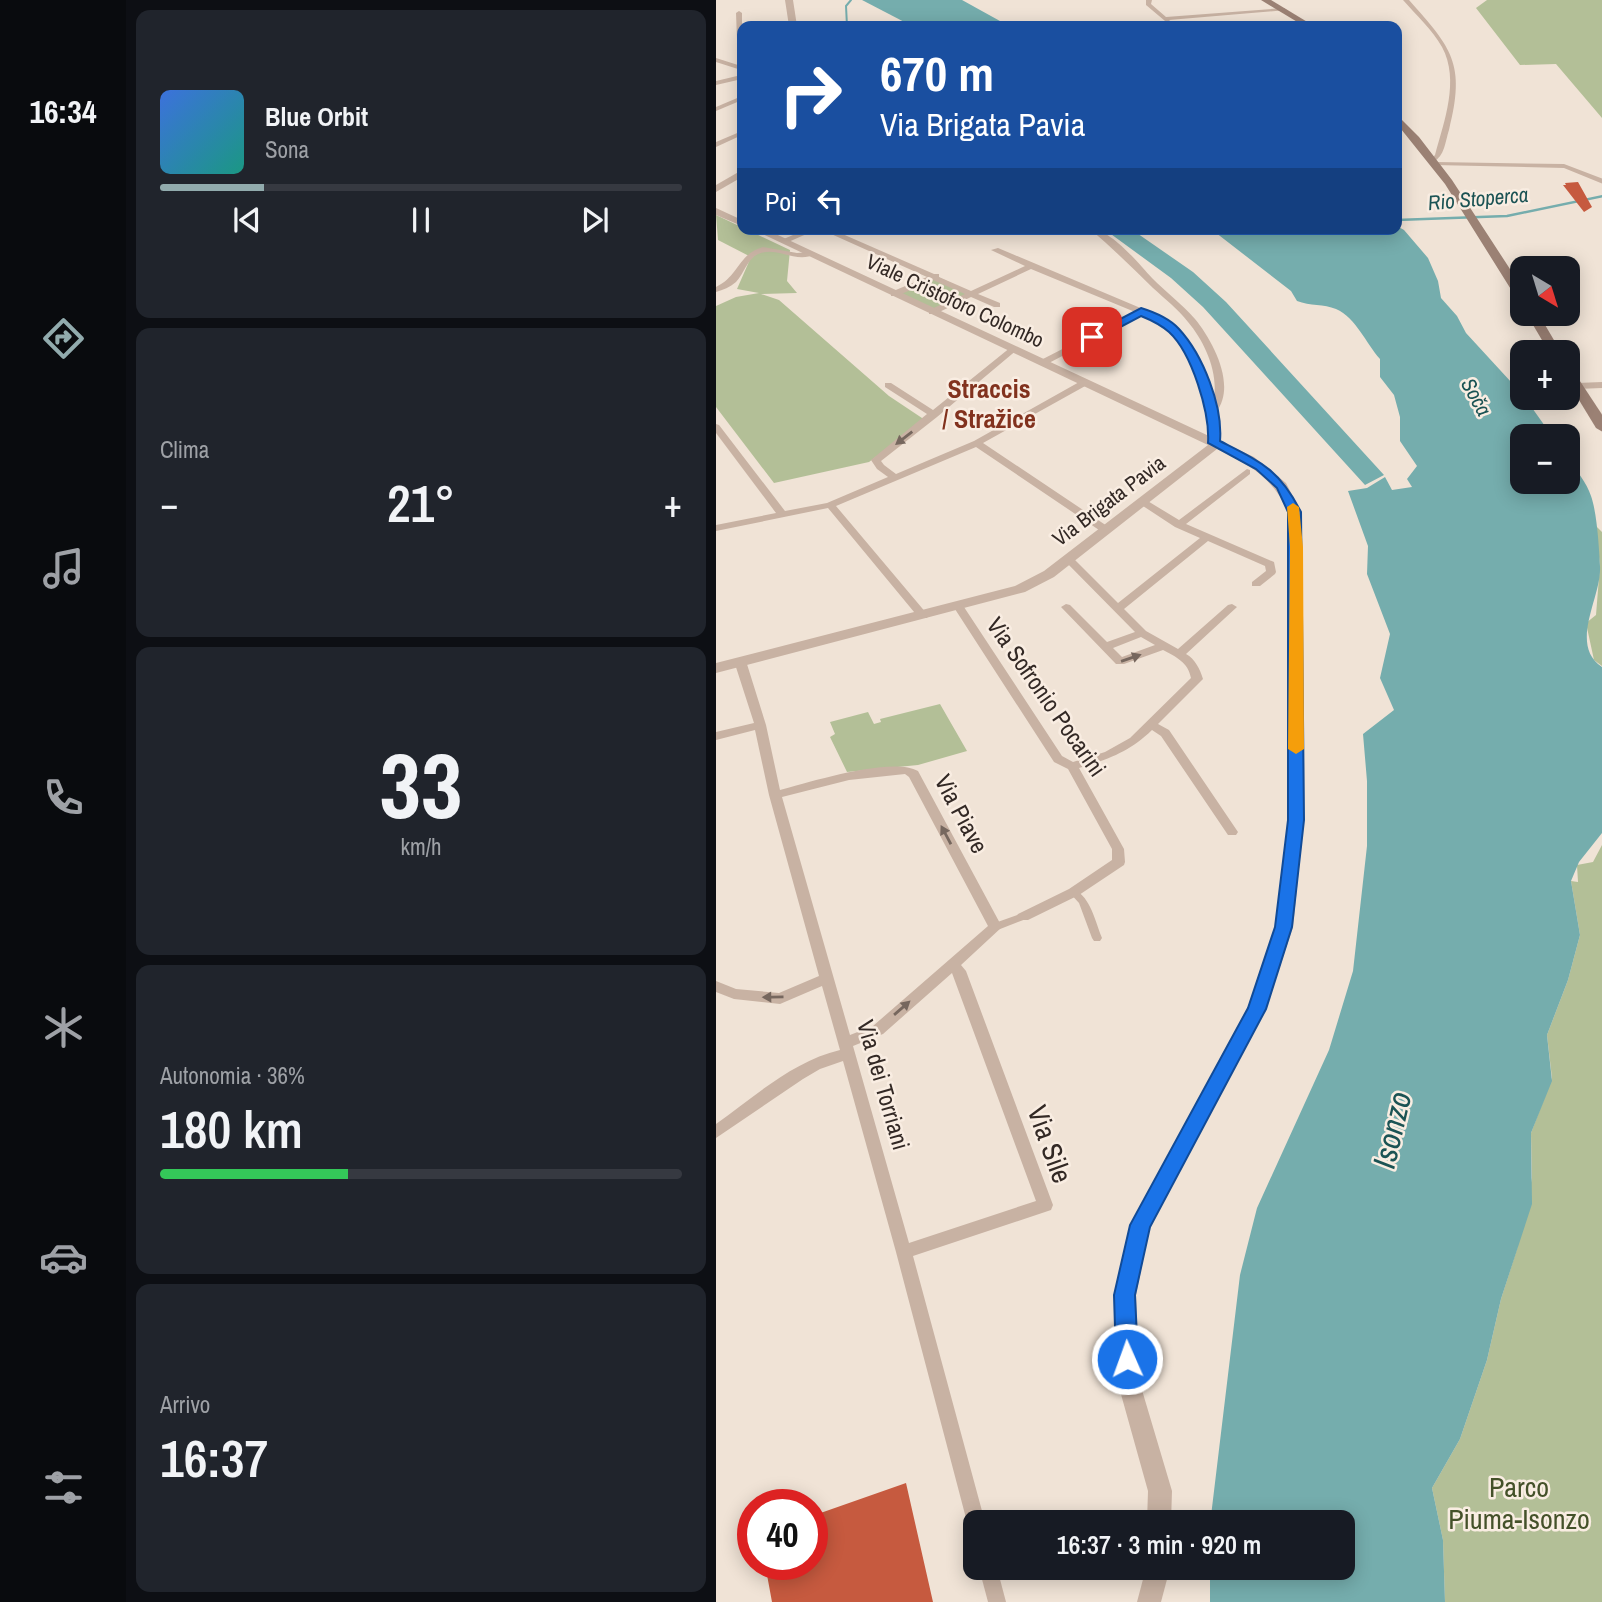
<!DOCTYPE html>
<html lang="it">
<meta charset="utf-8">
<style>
:root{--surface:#171b24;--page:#20242c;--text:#f1f3f6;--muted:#9ea1a6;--line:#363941;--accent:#91abad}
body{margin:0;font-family:"Archivo Narrow",sans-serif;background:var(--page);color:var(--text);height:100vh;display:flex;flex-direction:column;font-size:26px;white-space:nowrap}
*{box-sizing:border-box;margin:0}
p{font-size:23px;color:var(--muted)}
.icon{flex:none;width:38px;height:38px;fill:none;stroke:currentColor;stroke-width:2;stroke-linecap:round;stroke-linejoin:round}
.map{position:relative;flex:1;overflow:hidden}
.sheet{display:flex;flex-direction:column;gap:10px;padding:10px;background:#0d0f14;width:590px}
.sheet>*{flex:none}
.top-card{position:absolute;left:21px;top:21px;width:665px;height:214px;border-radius:14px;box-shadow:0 4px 18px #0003;background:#1a4fa0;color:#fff;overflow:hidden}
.needle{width:46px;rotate:142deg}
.tools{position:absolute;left:794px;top:256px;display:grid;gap:14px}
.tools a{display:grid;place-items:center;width:70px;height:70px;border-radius:14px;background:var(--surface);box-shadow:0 4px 18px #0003;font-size:35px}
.speed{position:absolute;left:21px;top:1489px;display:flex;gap:14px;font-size:35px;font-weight:700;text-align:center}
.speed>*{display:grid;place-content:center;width:91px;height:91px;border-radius:50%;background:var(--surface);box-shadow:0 4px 18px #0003;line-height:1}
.speed .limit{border:10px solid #d22;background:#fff;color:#111}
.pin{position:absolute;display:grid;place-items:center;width:60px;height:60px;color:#fff;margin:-30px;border-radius:14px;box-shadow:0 4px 10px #0006}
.me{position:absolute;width:77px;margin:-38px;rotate:358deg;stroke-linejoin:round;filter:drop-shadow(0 0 5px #0008)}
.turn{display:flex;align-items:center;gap:24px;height:147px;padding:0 28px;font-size:32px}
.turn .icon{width:91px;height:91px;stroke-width:2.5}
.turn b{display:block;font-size:49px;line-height:60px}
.then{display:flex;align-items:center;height:66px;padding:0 28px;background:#0003;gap:14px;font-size:26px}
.big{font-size:52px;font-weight:600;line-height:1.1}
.sheet .tile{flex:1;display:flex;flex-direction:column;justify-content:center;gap:10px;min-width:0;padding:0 24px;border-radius:14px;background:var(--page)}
.sheet .dial{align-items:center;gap:0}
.dial b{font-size:91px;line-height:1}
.song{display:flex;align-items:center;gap:21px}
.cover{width:84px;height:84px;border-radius:10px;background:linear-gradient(135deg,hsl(220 70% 55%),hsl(170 70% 35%))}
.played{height:7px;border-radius:4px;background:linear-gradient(90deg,var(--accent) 20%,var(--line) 20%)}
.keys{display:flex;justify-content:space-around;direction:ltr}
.heat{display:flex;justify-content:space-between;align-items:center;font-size:38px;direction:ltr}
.charge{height:10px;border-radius:5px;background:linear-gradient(90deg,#34c759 36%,var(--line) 0)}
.trip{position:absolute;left:247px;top:1510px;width:392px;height:70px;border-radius:14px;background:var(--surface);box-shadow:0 4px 18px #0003;font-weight:600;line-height:70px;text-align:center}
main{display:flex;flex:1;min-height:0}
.dock{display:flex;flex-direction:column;width:126px;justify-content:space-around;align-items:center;background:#090b0e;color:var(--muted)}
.dock .icon{width:49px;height:49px}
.dock .current{color:var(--accent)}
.dock b{font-size:32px;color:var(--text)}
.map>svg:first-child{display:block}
</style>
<main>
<nav class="dock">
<b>16:34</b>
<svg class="icon current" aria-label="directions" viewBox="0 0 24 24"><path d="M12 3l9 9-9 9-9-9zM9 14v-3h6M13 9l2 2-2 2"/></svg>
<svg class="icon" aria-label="music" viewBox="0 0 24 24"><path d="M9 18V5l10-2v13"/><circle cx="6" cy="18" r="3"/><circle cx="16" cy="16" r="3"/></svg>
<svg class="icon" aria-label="phone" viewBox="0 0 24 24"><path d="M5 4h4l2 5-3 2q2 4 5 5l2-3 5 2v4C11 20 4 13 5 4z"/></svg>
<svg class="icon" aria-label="climate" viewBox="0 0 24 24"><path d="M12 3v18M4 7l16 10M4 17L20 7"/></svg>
<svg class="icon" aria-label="car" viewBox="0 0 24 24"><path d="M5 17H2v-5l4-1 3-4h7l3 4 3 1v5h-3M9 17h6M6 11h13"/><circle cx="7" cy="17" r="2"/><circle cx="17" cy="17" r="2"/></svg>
<svg class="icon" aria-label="filters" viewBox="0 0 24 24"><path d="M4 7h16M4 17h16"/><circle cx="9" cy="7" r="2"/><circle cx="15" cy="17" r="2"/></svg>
</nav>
<section class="sheet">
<div class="tile">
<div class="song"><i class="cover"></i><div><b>Blue Orbit</b><p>Sona</p></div></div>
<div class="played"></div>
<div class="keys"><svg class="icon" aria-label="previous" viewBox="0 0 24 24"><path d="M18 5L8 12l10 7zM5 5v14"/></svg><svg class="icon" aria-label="pause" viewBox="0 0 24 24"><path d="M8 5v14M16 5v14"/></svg><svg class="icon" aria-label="next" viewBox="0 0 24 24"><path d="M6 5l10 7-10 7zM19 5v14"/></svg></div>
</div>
<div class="tile"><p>Clima</p>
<div class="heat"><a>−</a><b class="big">21°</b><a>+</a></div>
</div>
<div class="tile dial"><b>33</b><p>km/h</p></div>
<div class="tile"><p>Autonomia · 36%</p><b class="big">180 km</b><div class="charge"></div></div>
<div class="tile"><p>Arrivo</p><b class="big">16:37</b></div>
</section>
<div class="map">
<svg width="887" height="1602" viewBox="0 0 887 1602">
<rect width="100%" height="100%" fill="#f0e3d6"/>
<g fill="#b3bf97">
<polygon points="771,0 886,0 886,118 840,64 804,65 760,8"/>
<polygon points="0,215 74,250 71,281 81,293 45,294 63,300 173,396 209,420 153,462 58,483 0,407 0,306 20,297 43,293 21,289 35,257 2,240"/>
<polygon points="220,276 256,293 216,312 178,294"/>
<polygon points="879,525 886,532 886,666 878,660 870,623 880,615 884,565"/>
<polygon points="224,704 251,751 202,765 131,772 114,737 119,734 114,722 152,712 158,724 165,722 164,719"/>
<polygon points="886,845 886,1602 729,1602 727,1540 716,1488 744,1439 771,1360 785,1299 801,1249 816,1178 815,1133 836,1078 831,1035 852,980 864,935 855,881 862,882 861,865 877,862"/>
</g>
<g fill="#75adad">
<polygon points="146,0 246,0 293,26 196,26"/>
<path d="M681 226 688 230 712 258 722 281 725 298 741 316 750 333 807 395 836 436H807V481H852V459C860 470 871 483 875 496 881 513 883 547 884 566 886 597 852 644 886 667V833L863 862 855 881 864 935 852 980 831 1035 836 1081 815 1133 816 1204 785 1299 771 1360 744 1439 716 1488 727 1540 729 1602H494V1568H626V1522H495V1516L524 1275 541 1208 613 1050 637 971 651 846V781L647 734 678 710 664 678 674 634 651 574 652 546 632 491 651 488 669 477 676 490 696 487 691 479 701 466 684 441V417L678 395 664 377V359C650 343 640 318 620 309 608 304 594 306 581 301L575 291 495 229H681Z"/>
<polygon points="388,229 415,229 477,272 510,302 668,475 649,485 487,307 455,278"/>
</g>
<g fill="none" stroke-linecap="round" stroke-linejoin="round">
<polyline stroke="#75adad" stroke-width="2" points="131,26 130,6 135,0"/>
<polyline stroke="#75adad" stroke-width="2.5" points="681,220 791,216 887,196"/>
</g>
<g fill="#c65a3f">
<polygon points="862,182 876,207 868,212 847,185 850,185 849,183"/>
<polygon points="190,1483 217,1602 56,1602 49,1564 96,1564 96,1516"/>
</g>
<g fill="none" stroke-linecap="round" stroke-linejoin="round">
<g fill="#c8b2a3" fill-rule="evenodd">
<path d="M358 889C375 898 379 921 386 938L384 941H378L376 938 363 903 353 892 355 890Z"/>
<polygon points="307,913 310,915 312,917 310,919 279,931 276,930 274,927 276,924"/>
</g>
<g fill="#c8b2a3" fill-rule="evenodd">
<polygon points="430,0 436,0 435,4 450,17 568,8 571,10 453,20 458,24 455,26 430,5"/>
<path d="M687 0H693C736 48 750 64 733 130 729 142 729 156 717 162L714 160 719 155C728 122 744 80 726 47 716 29 700 15 687 0Z"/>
<polygon points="23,11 26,13 26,79 0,85 0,81 21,76 22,69 0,62 0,58 22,65 20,13"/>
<polygon points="26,96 26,100 0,111 0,107"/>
<polygon points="26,131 26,135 0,147 0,142"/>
<polygon points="720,162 848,164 887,179 887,184 848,168 718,165 718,163"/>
<polygon points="91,229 102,229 70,243 63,241"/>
<path d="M104 229H115L218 274H223V277L255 291 309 266 275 250 282 248 434 312C470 329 488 364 497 402 504 375 489 342 472 322 462 309 449 299 437 288 417 268 396 248 374 229 395 229 422 263 436 278 450 292 466 304 479 319 497 341 521 386 500 412L503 443 498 446 493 443C494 394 474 336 427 314L329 365H323V361L419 312 315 269 262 294 284 303V307H278L255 297 219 314H213V310L249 294 217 280 181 296H175V292L211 277Z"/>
<path d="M47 247 81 253 95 252 99 254C81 264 63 247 45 253 31 257 29 273 20 282 14 287 7 290 0 292V287C23 276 22 254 47 247Z"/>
<polygon points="295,347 302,349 221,417 165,461 168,465 180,474 258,441 365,381 371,381 371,385 267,443 394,528 394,532 386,532 260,447 120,506 211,614 212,616 211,618 203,618 112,508 0,531 0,525 60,513 0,433 0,424 3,425 69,511 111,503 172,477 161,469 155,460 211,414 169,387 169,383 175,383 217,410"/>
<polygon points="887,382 887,388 861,389 857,386 861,383"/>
<path d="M531 469 534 470V474L470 524 558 562 560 572 559 574 544 586H536V582L550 571 549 566 492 541 408 609 430 631 462 649 512 605 516 604 521 607 470 654C479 659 484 669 487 679L442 724 453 730 522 832 520 835H512L445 736 436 730C413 752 393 759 363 768L408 849 409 862 408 865 363 895 312 920H302L300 917 302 914 353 889 396 860V849L352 769 338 762 237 606 238 604H246L346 756 357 762 389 752 414 738 475 678C472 662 460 657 447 650L408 664H400L345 607 350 604 354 605 391 642 419 632 347 559 348 557H356L402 603 484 538 459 527 424 504V500H430L463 520ZM425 637 439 645 406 657 397 648Z"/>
<path d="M24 658 30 661 50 725 64 790C94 782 176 756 202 771L286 927 245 965 250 971 337 1205 335 1210 197 1256 269 1522H259V1531L254 1528 251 1522 180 1252 127 1061 104 1069 87 1079 0 1138V1124C38 1097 77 1061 124 1050L106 986 64 1004 18 999 0 992V981L20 989 63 993 103 976 53 795 39 730 0 740V732L38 723 18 661ZM189 774 193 777 272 926 157 1026 134 1035 66 797 133 780ZM236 973 320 1201 193 1243 137 1046 167 1034Z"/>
<polygon points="263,1568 281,1568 290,1602 272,1602"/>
</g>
<g fill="#c8b2a3" fill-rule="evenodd">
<polygon points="69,0 77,0 81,26 73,26"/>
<polygon points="26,170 26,177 0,192 0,185"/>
<polygon points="0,208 26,220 26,226 0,215"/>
<path d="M36 229H49L538 457 570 483 585 512 588 820 577 927 550 1008 434 1226 420 1295 423 1380 456 1491 455 1522H431L432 1491 401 1380 398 1295 414 1225 532 1007 559 927 572 820 573 512C555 477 536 466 501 449L338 577 309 592 0 673V663L299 586 328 571 492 445Z"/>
<polygon points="430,1568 454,1568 445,1602 421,1602"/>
</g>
<g fill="#9b8174" fill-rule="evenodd">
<polygon points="545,0 555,0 598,26 588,26"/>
<polygon points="681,115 703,137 736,180 807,289 807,302 801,299 729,184 681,124"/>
<polygon points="810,313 822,313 845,352 833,352"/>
<polygon points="852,368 856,369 887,416 887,432 880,428 852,382"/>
</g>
</g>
<defs><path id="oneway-solid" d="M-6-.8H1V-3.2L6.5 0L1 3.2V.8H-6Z" transform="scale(1.75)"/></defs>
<g fill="#76675e">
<use href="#oneway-solid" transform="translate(188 438) rotate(142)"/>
<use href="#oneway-solid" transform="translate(415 658) rotate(-19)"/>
<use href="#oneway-solid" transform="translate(230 835) rotate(-118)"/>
<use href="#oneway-solid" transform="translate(57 997) rotate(179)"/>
<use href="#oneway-solid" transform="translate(186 1008) rotate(-41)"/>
</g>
<path fill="#1a73e8" stroke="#114b97" stroke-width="2" d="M425 308C438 312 454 319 463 329 487 355 507 406 504 441 545 462 563 469 585 512L588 820 576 927 550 1009 434 1227 419 1295 422 1359 419 1366 411 1370 404 1366 400 1359 398 1295 414 1225 532 1008 559 927 572 820V512L561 488 540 469 492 443C494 413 476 353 453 332 445 325 435 320 425 316L380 340 370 337Z"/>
<polygon fill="#f59e0b" points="577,503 583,507 587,547 588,749 580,754 572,749 574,547 571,507"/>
<g text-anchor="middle" stroke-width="5" stroke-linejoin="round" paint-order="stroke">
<g font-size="21" font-style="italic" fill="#1b5354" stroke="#f9ede2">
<text transform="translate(762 199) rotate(-5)" y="7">Rio Stoperca</text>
<text transform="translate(760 397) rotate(61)" y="7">Soča</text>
</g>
<g font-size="21" fill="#332925" stroke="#f9ede2">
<text transform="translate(239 301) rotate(25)" y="7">Viale Cristoforo Colombo</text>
<text transform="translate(393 501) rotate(-37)" y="7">Via Brigata Pavia</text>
</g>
<g font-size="24" fill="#332925" stroke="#f9ede2">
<text transform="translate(330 697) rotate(55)" y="8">Via Sofronio Pocarini</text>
<text transform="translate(245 814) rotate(62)" y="8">Via Piave</text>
<text transform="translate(167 1085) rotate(74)" y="8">Via dei Torriani</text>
</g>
<g font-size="26" font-weight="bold" fill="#82321e" stroke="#f9ede2">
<text x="273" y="398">Straccis<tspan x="273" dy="30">/ Stražice</tspan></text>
</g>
<g font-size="28" fill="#332925" stroke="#f9ede2">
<text transform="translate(334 1144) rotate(70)" y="10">Via Sile</text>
</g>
<g font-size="28" fill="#445129" stroke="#f9ede2">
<text x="803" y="1497">Parco<tspan x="803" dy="32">Piuma-Isonzo</tspan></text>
</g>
<g font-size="32" font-style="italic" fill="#1b5354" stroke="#f9ede2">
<text transform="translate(676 1130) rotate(-77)" y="11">Isonzo</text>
</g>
</g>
</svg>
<div class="tools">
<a><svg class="needle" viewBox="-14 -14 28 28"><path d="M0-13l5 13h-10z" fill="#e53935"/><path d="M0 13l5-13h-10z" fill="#9ea1a6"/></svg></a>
<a>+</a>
<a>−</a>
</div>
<div class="speed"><div class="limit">40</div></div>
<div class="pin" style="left:376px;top:337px;background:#d93025"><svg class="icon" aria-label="arrive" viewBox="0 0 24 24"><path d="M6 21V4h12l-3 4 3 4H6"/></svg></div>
<svg class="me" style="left:411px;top:1359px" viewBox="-20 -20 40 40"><circle r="17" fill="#1a73e8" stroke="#fff" stroke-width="3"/><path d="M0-11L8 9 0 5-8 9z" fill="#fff"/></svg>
<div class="trip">16:37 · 3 min · 920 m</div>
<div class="top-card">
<div class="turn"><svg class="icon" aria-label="right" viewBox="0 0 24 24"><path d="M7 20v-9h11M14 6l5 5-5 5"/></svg><div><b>670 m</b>Via Brigata Pavia</div></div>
<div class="then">Poi<svg class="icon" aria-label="left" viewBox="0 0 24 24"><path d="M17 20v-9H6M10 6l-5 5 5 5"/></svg></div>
</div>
</div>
</main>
